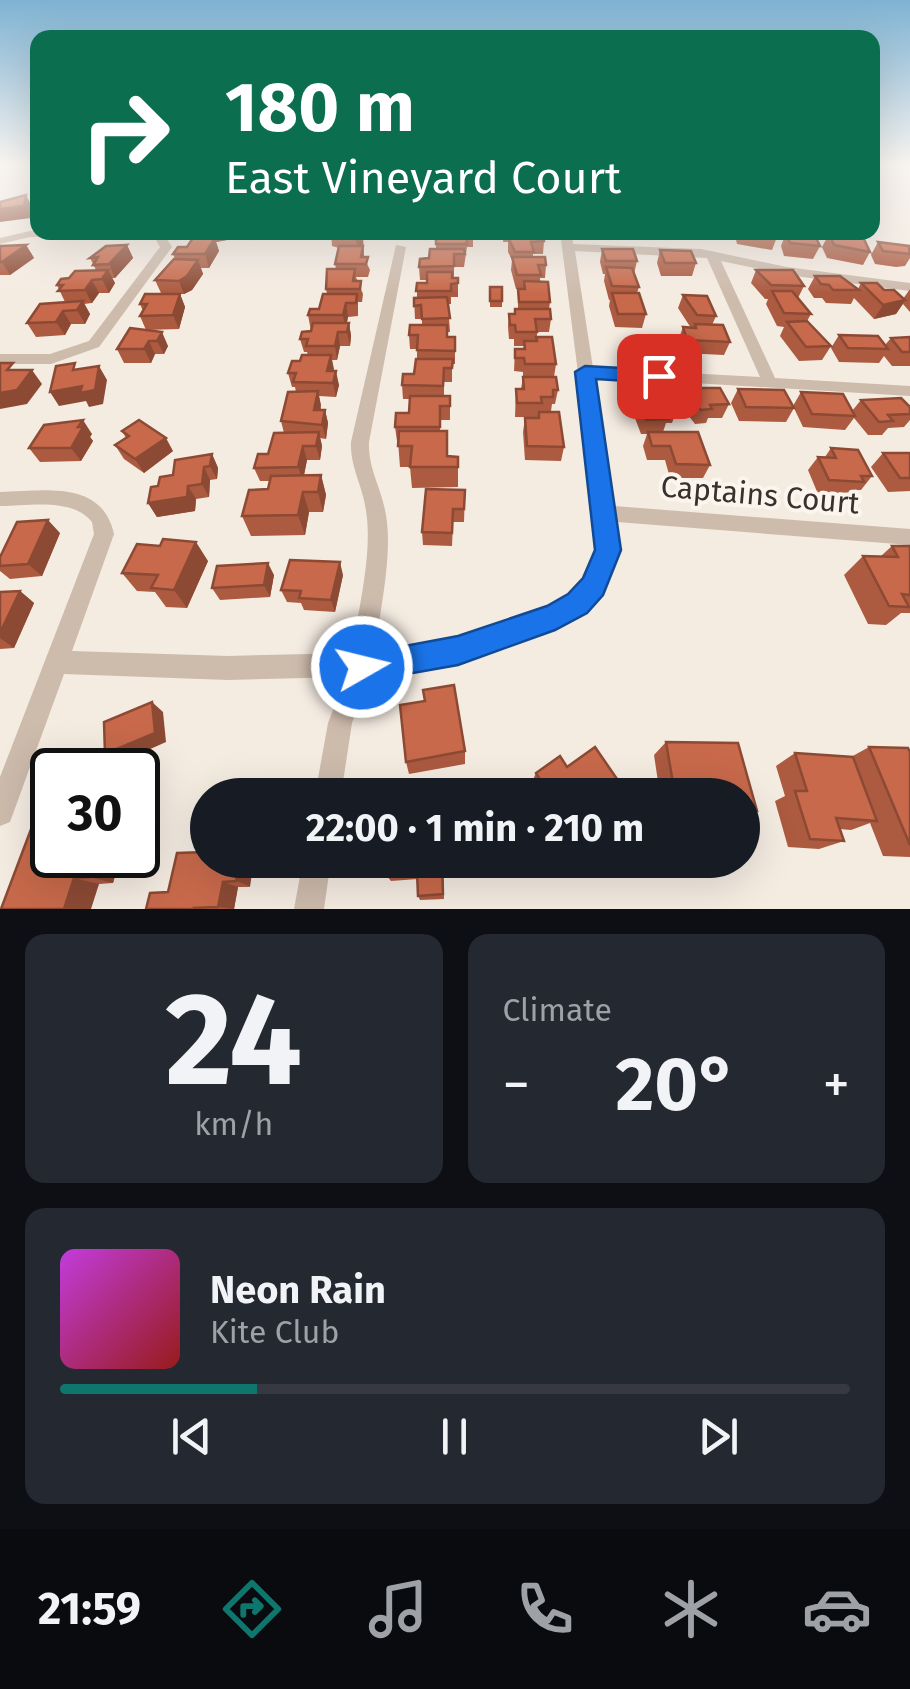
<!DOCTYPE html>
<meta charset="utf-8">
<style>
:root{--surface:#171b24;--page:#242831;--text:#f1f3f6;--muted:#9ea1a6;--line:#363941;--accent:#0f766e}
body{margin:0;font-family:"Fira Sans",sans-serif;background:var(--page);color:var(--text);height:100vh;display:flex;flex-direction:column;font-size:38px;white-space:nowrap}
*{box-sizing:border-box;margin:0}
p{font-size:32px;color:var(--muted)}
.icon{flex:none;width:55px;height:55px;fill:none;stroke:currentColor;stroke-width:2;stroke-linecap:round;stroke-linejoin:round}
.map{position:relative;height:909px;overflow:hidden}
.drawer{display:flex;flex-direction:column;gap:25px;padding:25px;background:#0d0f14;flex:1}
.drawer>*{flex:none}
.banner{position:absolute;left:30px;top:30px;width:850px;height:210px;border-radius:20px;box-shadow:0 10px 40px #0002;background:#0b6e4f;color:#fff;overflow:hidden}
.speed{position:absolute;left:30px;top:748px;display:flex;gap:20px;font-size:50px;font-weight:700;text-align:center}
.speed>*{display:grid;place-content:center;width:130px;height:130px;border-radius:50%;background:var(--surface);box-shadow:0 10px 40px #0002;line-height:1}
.speed .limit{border:5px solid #111;border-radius:15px;background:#fff;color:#111}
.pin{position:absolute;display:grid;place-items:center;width:85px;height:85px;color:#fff;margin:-42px;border-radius:20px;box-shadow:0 5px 15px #0006}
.me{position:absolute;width:110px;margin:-55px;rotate:82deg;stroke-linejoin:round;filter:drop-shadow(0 0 8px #0008)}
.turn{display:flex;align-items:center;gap:35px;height:210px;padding:0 30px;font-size:45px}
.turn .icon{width:130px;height:130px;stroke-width:2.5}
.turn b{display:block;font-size:70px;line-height:85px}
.big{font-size:75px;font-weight:700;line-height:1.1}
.drawer .widget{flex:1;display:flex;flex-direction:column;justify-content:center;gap:15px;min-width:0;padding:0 35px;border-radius:20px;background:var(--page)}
.drawer .dial{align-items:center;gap:0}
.dial b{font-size:130px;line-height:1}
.song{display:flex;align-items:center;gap:30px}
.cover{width:120px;height:120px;border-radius:15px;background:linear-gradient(135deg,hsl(290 70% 55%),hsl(0 70% 35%))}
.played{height:10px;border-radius:5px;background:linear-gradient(90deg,var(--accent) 25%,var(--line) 25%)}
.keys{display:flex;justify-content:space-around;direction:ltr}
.heat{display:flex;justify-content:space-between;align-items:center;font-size:55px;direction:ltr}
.drawer .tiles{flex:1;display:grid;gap:25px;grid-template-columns:1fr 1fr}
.widget:last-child{grid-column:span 2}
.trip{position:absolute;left:190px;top:778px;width:570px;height:100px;border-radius:50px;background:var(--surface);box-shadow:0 10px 40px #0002;font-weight:700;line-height:100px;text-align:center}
.dock{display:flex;height:160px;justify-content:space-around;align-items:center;background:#090b0e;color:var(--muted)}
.dock .icon{width:70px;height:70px}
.dock .current{color:var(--accent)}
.dock b{font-size:45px;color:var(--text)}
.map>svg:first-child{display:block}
</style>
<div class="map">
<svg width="910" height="909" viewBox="0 0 910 909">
<rect width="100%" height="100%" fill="#f4ebe1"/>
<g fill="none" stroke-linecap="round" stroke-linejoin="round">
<g fill="#cdbbac" fill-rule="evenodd">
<polygon points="30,231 154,232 165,236 172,247 99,347 51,364 0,364 0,354 50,354 89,341 160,247 156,240 146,237 30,237 0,244 0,238"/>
<path d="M560 232H572L573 244 701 249 787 267 910 283V291L787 275 721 261 775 378 910 386V396L594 377 614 506 910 529V545L617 522C621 552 611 587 587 607 544 644 427 668 371 674L352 723 341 795H315L328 723 346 677 228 680 64 674 10 822 0 826V777L94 534 92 522C72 497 28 506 0 506V492C43 491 102 479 114 534L72 651 228 656 352 653C358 610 373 553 366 511 363 486 350 468 351 442L396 245 406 247 369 442C368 468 380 485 385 510 394 550 380 609 375 651 428 645 551 624 585 581 596 566 597 547 598 529ZM575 251 707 258 760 377 593 368Z"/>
<polygon points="303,860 331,860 324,909 294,909"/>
</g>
</g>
<g fill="#ac5a40">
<polygon points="205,232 226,232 227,240 216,242 219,251 209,268 201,268 203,274 192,290 184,294 180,294 185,307 179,329 146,330 140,316 143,311 140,304 177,294 161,293 155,280 175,259 173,254 206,238"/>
<polygon points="331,232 364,232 364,236 363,238 364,257 370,270 368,277 356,277 363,294 362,302 358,302 358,316 348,317 347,323 349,323 351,336 350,346 340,346 337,360 332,360 333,371 339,385 336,397 319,396 321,410 325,410 328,423 326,439 320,438 322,446 320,460 307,460 304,475 321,475 326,495 323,512 309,512 305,535 251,536 242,516 268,489 270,481 260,481 254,468 268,454 284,433 281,421 296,392 295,387 292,387 288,373 308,355 307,352 304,352 300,339 311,331 308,315 319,309 327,294 326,289 336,269 335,264 339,248 332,246"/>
<polygon points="473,232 473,247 467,247 464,267 454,267 454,278 458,278 458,297 451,297 451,304 448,304 450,332 447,332 447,337 455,337 455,364 452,364 452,382 444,382 444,396 450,396 450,420 440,420 440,431 448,456 458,457 458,487 412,488 410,467 400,467 398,441 397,441 395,427 409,413 410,399 403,399 402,385 414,374 417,359 417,349 410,349 409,335 422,325 422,319 415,319 414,298 417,298 417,283 427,283 427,280 420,280 419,267 429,258 436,249 436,238"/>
<polygon points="504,232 531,232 531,237 544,241 543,254 533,254 533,257 546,265 545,278 540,278 540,282 550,302 549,309 551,319 549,332 537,332 537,337 556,364 554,377 558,390 555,404 552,404 551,411 540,412 564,447 561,461 525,460 523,432 525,418 538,417 515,417 516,389 521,389 523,377 523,372 514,371 515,349 523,349 524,346 514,346 514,339 509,339 508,327 509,314 515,314 515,309 518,309 518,289 523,289 516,289 511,270 512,260 508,252 508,242 503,242"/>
<polygon points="674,232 707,232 705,237 674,237"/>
<polygon points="734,232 775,232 777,237 772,250 737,244"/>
<polygon points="786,233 820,246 813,259 784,256 781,246"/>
<polygon points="829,234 870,252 863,265 827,258 822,247"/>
<polygon points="878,242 910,247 910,258 905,266 896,267 875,264 871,255"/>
<polygon points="26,245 34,258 10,275 0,275 0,246"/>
<polygon points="127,245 133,258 115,278 112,278 115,283 109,293 99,293 92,303 84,304 90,314 85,324 71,324 65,335 36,337 27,323 65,302 57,285 69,278 96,270 90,258"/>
<polygon points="602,249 637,261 634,274 639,287 637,293 646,314 642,328 615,327 609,306 610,300 609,300 604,281 605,274 603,274 600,262"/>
<polygon points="660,250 696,263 692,276 661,276 657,263"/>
<polygon points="756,270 804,286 798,298 811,314 807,321 831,346 822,360 799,361 780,336 784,327 777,326 766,304 768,299 765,299 751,283"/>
<polygon points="815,276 858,289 861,283 884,290 903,299 910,289 910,312 903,304 896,314 874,319 854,298 851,304 826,303 822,298 814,298 808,289"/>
<polygon points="490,287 502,301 502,307 490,307"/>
<polygon points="683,295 716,316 712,325 730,342 724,355 682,353 678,341 683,327 691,328 678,308"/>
<polygon points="130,328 168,346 164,354 155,354 151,363 124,363 117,349"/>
<polygon points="839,335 885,345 891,338 910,337 910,366 892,366 884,356 879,363 839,362 831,348"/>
<polygon points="631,383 677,409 672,423 666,423 663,432 710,465 703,478 670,478 665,460 647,460 643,446 647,434 641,434 627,397"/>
<polygon points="693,388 729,404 722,418 708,418 706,423 695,424 681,406 686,392 692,392"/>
<polygon points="738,389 794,408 786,422 739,421 731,403"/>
<polygon points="801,392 852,411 861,400 910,407 910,420 904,427 888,428 882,435 868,435 854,418 845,430 803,427 793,406"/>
<polygon points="122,431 173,451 144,473 124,459 115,445 126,438"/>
<polygon points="92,434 90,437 93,441 81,461 40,462 29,448"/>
<polygon points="831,448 872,476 861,490 858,490 853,496 818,494 808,470 818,457 825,457"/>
<polygon points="883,453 910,453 910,491 888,492 871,467"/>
<polygon points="212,454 218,468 217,479 210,480 209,497 196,499 195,511 157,517 148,503 158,486 173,475"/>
<polygon points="465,490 464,522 453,522 452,546 423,545 422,532"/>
<polygon points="60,533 42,576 10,579 0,571 0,557"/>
<polygon points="892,546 910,546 910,613 901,613 886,625 868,624 844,575 863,556 881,556"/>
<polygon points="208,561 187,608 166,607 155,592 137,591 122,573"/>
<polygon points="274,575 270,597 220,600 212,588"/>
<polygon points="343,575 335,612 304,610 301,603 287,602 281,590"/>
<polygon points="20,591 34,603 14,648 0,649 0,592"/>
<polygon points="666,742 738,743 757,811 742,819 742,795 660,795 654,755"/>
<polygon points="869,747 910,752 910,857 883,856 870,823 851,830 840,829 844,841 819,849 788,847 775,801 785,796 776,766 795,753 851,757"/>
<polygon points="465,751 465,764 409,774 406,762"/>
<polygon points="567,767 628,795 537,795 531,784 536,773"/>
<polygon points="177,853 250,887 238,887 234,909 146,909 168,892"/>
<polygon points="52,855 121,855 113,883 99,884 1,909"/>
<polygon points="443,860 444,899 420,900 418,896 418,879 391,881 386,875"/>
</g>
<g fill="#8c4a34">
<polygon points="26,195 33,208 31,218 0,222 0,209"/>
<polygon points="205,232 226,232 227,240 216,242 219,251 209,268 205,254 208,244"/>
<polygon points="355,232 364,232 364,236 363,238 364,259 358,252"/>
<polygon points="26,245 34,258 10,275 2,262"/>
<polygon points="127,245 133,258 115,278 109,264"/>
<polygon points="198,260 203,274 192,290 184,294 179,281"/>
<polygon points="108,270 115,283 109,293 102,279"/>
<polygon points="92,280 99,293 92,303 85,290"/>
<polygon points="180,294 185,307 179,329 173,315"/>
<polygon points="905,300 896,314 874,319 883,305"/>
<polygon points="83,301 90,314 85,324 77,310"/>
<polygon points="346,303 348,317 345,329 343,315"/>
<polygon points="63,311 71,324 65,335 56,322"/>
<polygon points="349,323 351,336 350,346 347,332"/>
<polygon points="162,332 168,346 164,354 157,341"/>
<polygon points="338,332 340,346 337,360 335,346"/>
<polygon points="149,341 155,354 151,363 144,349"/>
<polygon points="331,355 334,369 330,385 327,371"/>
<polygon points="99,366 107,380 103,404 89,407 86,401 59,406 50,392"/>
<polygon points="32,370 42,384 27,404 0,409 0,393"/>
<polygon points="336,371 339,385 336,397 333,383"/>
<polygon points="318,391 321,405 318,424 314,410"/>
<polygon points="325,410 328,423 326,439 322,425"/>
<polygon points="83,420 92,434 90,437 93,441 81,461 71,448"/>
<polygon points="319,432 322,446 320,460 316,446"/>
<polygon points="166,438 173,451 144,473 135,459"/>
<polygon points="303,446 307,460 303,480 298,467"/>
<polygon points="212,454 218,468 217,479 210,466"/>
<polygon points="204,467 210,480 209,497 202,484"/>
<polygon points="321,475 326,495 323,512 318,492"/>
<polygon points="188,486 196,499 195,511 157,517 148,503"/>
<polygon points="303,492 309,512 305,535 298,515"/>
<polygon points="48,520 60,533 42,576 28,564"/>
<polygon points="196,542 208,561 187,608 174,590"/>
<polygon points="340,562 343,575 335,612 331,600"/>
<polygon points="268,563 274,575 270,597 264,585"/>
<polygon points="20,591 34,603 14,648 0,638 0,633"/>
<polygon points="152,702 163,712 166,742 119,763 105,754"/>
<polygon points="96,855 121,855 113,883 90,877"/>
<polygon points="240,860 254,860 250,887 236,881"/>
<polygon points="74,878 99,884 91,909 64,909"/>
<polygon points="223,882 238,887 234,909 218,907"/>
</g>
<g fill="#c8694b" stroke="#8c4a34" stroke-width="2.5">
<polygon points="26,195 24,206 0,209 0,202"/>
<polygon points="331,232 360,232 362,233 356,239 330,233"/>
<polygon points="445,232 473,232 473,234 466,234 467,244 436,244 436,238 445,238"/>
<polygon points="750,232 775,232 777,237"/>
<polygon points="786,233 816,238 820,246 790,243"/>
<polygon points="829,234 863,237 870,252 834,245"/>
<polygon points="543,235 544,241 531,242 534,252 515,252 509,239"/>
<polygon points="193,238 215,238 205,254 173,254 178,247 187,247"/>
<polygon points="878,242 909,246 910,254 883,251"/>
<polygon points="26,245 2,262 0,262 0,246"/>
<polygon points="127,245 109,264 93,265 98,257 90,258 106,246"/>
<polygon points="339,246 363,246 361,257 368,257 366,264 335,264"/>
<polygon points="430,249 464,249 465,254 454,254 454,266 419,267 420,259 429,258"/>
<polygon points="602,249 633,249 637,261 606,261"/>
<polygon points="660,250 691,251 696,263 665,263"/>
<polygon points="512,257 545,257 546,265 538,265 541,275 517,275"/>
<polygon points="174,259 198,260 187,276 179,281 155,280"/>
<polygon points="606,267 632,268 639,287 612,286"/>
<polygon points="327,269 355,269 353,281 361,281 360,289 326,289"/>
<polygon points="108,270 102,279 92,280 85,290 58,291 63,285 57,285 61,279 69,278 75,271"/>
<polygon points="756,270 793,270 804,286 771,285"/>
<polygon points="427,272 452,272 452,278 458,278 458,283 451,284 451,291 416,291 417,283 427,283"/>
<polygon points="815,276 840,276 859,290 833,290 829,285 821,284"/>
<polygon points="524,281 548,282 550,302 519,302 518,289 525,289"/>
<polygon points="861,283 877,283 884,290 894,290 905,300 883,305"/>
<rect x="490" y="287" width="12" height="14"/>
<polygon points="772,291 792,291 811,314 784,313"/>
<polygon points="612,293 639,293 646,314 618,314"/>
<polygon points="145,294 180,294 173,315 140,316 147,304 140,304"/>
<polygon points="323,294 357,294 356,303 346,303 343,315 308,315 310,309 319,309"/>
<polygon points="683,295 707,296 716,316 697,315"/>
<polygon points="447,297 450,318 422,319 421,305 414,306 414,298"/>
<polygon points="83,301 77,310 63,311 56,322 27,323 40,304"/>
<polygon points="515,309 550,309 551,319 535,319 537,332 516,332 515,325 510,325 509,314 515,314"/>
<polygon points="807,321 831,346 806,347 787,322"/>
<polygon points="313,323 349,323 347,332 338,332 335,346 306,346 308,339 300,339 302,332 311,331"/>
<polygon points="695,324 723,325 730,342 687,340 683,327 696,328"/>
<polygon points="410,325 447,325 447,337 455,337 455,351 417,350 418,335 409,335"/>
<polygon points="130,328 162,332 157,341 149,341 144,349 117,349"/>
<polygon points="839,335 878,336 888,349 848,348"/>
<polygon points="536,337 552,337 556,364 525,364 524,358 515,358 515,349 525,349 524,341 537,341"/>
<polygon points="910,337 910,352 902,352 891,338"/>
<polygon points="302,355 331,355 327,371 336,371 333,383 293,382 296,373 288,373 292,361 300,361"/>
<polygon points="416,359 453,359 452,368 444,368 443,386 402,385 403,374 414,374"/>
<polygon points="0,363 13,363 7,370 32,370 17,390 0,393"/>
<polygon points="75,363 73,370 99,366 95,390 80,393 82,386 50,392 56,366"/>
<polygon points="523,377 556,377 558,390 553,390 553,397 541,397 542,403 517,403 516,389 524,389"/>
<polygon points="658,382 677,409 663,410 668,419 646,420 631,383"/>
<polygon points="693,388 720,388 729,404 710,405 712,409 701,410 686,392 695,392"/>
<polygon points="738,389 784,390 794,408 746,407"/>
<polygon points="318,391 314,410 325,410 322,425 281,421 288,392"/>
<polygon points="801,392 843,394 855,416 812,414"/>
<polygon points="410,396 450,396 450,406 440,406 440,427 395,427 396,413 409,413"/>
<polygon points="901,398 910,407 910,414 888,415 893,421 879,422 861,400"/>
<polygon points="539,412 559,412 564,447 527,446 525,418 539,418"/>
<polygon points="83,420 78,427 83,427 71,448 29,448 44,425"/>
<polygon points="139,420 166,438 135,459 115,445 129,436 122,431"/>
<polygon points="399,431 447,431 447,456 458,457 458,467 410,467 412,446 398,446"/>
<polygon points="319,432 316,446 303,446 298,467 254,468 258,454 268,454 274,433"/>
<polygon points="648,432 698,432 710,465 676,464 670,446 652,446"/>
<polygon points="831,448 858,450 872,476 861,476 864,482 829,480 818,457 836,458"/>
<polygon points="883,453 910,453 910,478 900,478"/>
<polygon points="212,454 210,466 204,467 202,484 188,486 187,497 148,503 151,487 158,486 160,477 173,475 175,460"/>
<polygon points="321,475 318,492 303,492 298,515 242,516 249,490 268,489 271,476"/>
<polygon points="426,489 465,490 464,509 453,509 452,533 422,532"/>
<polygon points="48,520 28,564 0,566 0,557 17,522"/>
<polygon points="163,539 196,542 174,590 151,588 158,575 122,573 137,544 160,546"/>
<polygon points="892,546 910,546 910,595 902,594 909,607 889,606 863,556 898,557"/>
<polygon points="290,560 340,562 331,600 299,598 301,591 281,590"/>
<polygon points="268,563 264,585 212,588 217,566"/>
<polygon points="20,591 0,633 0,592"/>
<polygon points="454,685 465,751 406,762 400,705 425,701 423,690"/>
<polygon points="152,702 155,733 105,754 104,722"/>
<polygon points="666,742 738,743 757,811 742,810 742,795 675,795"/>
<polygon points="595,747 628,795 549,795 536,773 560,756 567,767"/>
<polygon points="869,747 908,748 910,752 910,845"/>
<polygon points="795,753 853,757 877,821 836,818 844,841 810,839 795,791 807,791"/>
<polygon points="458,787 459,795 416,795 416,790"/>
<polygon points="52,822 52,855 96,855 90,877 74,878 64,909 1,909 33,824"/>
<polygon points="208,845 208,860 240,860 236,881 223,882 218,907 194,908 194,909 146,909 150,893 168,892 177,853 206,852"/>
<polygon points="386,860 442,860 443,894 418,896 417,872 386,875"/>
</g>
<linearGradient id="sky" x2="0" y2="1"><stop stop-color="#7eb2d2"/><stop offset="0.56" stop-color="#faf6f2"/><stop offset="1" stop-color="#faf6f2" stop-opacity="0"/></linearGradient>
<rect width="910" height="294" fill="url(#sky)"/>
<polygon fill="#1a73e8" stroke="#114b97" stroke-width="2.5" points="585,366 659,370 669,376 659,383 596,379 621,550 603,595 587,613 555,630 458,665 362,682 351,677 347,667 351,656 458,636 547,606 568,594 583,578 595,550 575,372"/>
<g text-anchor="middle" stroke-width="8" stroke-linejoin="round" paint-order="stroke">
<g font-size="30" fill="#3b302b" stroke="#fbf5ee">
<text transform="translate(760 495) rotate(5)" y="10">Captains Court</text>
</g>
</g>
</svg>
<div class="speed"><div class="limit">30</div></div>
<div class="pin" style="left:659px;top:376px;background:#d93025"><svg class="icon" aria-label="arrive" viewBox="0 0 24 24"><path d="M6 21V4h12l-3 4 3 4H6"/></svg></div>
<svg class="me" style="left:362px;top:667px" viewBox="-20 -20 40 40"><circle r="17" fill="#1a73e8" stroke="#fff" stroke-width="3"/><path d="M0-11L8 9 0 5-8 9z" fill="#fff"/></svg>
<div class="trip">22:00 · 1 min · 210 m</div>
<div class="banner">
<div class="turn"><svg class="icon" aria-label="right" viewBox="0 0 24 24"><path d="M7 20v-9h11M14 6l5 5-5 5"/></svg><div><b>180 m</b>East Vineyard Court</div></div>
</div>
</div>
<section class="drawer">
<div class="tiles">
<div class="widget dial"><b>24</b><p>km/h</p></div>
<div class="widget"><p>Climate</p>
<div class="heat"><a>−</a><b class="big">20°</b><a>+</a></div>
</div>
<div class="widget">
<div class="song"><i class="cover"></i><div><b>Neon Rain</b><p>Kite Club</p></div></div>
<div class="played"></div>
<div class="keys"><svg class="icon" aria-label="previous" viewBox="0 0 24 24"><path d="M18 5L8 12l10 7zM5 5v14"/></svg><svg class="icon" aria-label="pause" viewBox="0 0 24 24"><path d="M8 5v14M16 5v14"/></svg><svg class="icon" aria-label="next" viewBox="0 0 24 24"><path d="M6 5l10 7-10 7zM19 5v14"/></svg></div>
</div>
</div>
</section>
<nav class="dock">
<b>21:59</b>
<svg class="icon current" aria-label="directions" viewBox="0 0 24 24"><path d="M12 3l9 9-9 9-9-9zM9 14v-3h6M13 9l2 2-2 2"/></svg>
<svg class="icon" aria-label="music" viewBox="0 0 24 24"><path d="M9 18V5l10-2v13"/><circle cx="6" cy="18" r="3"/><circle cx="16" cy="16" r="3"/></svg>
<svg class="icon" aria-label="phone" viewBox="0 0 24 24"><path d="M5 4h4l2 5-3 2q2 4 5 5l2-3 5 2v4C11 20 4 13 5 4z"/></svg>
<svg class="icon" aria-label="climate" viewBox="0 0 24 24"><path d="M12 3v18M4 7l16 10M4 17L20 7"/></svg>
<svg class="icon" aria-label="car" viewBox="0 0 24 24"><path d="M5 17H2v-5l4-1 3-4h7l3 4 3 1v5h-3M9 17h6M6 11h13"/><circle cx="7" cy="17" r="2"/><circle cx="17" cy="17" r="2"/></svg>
</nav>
